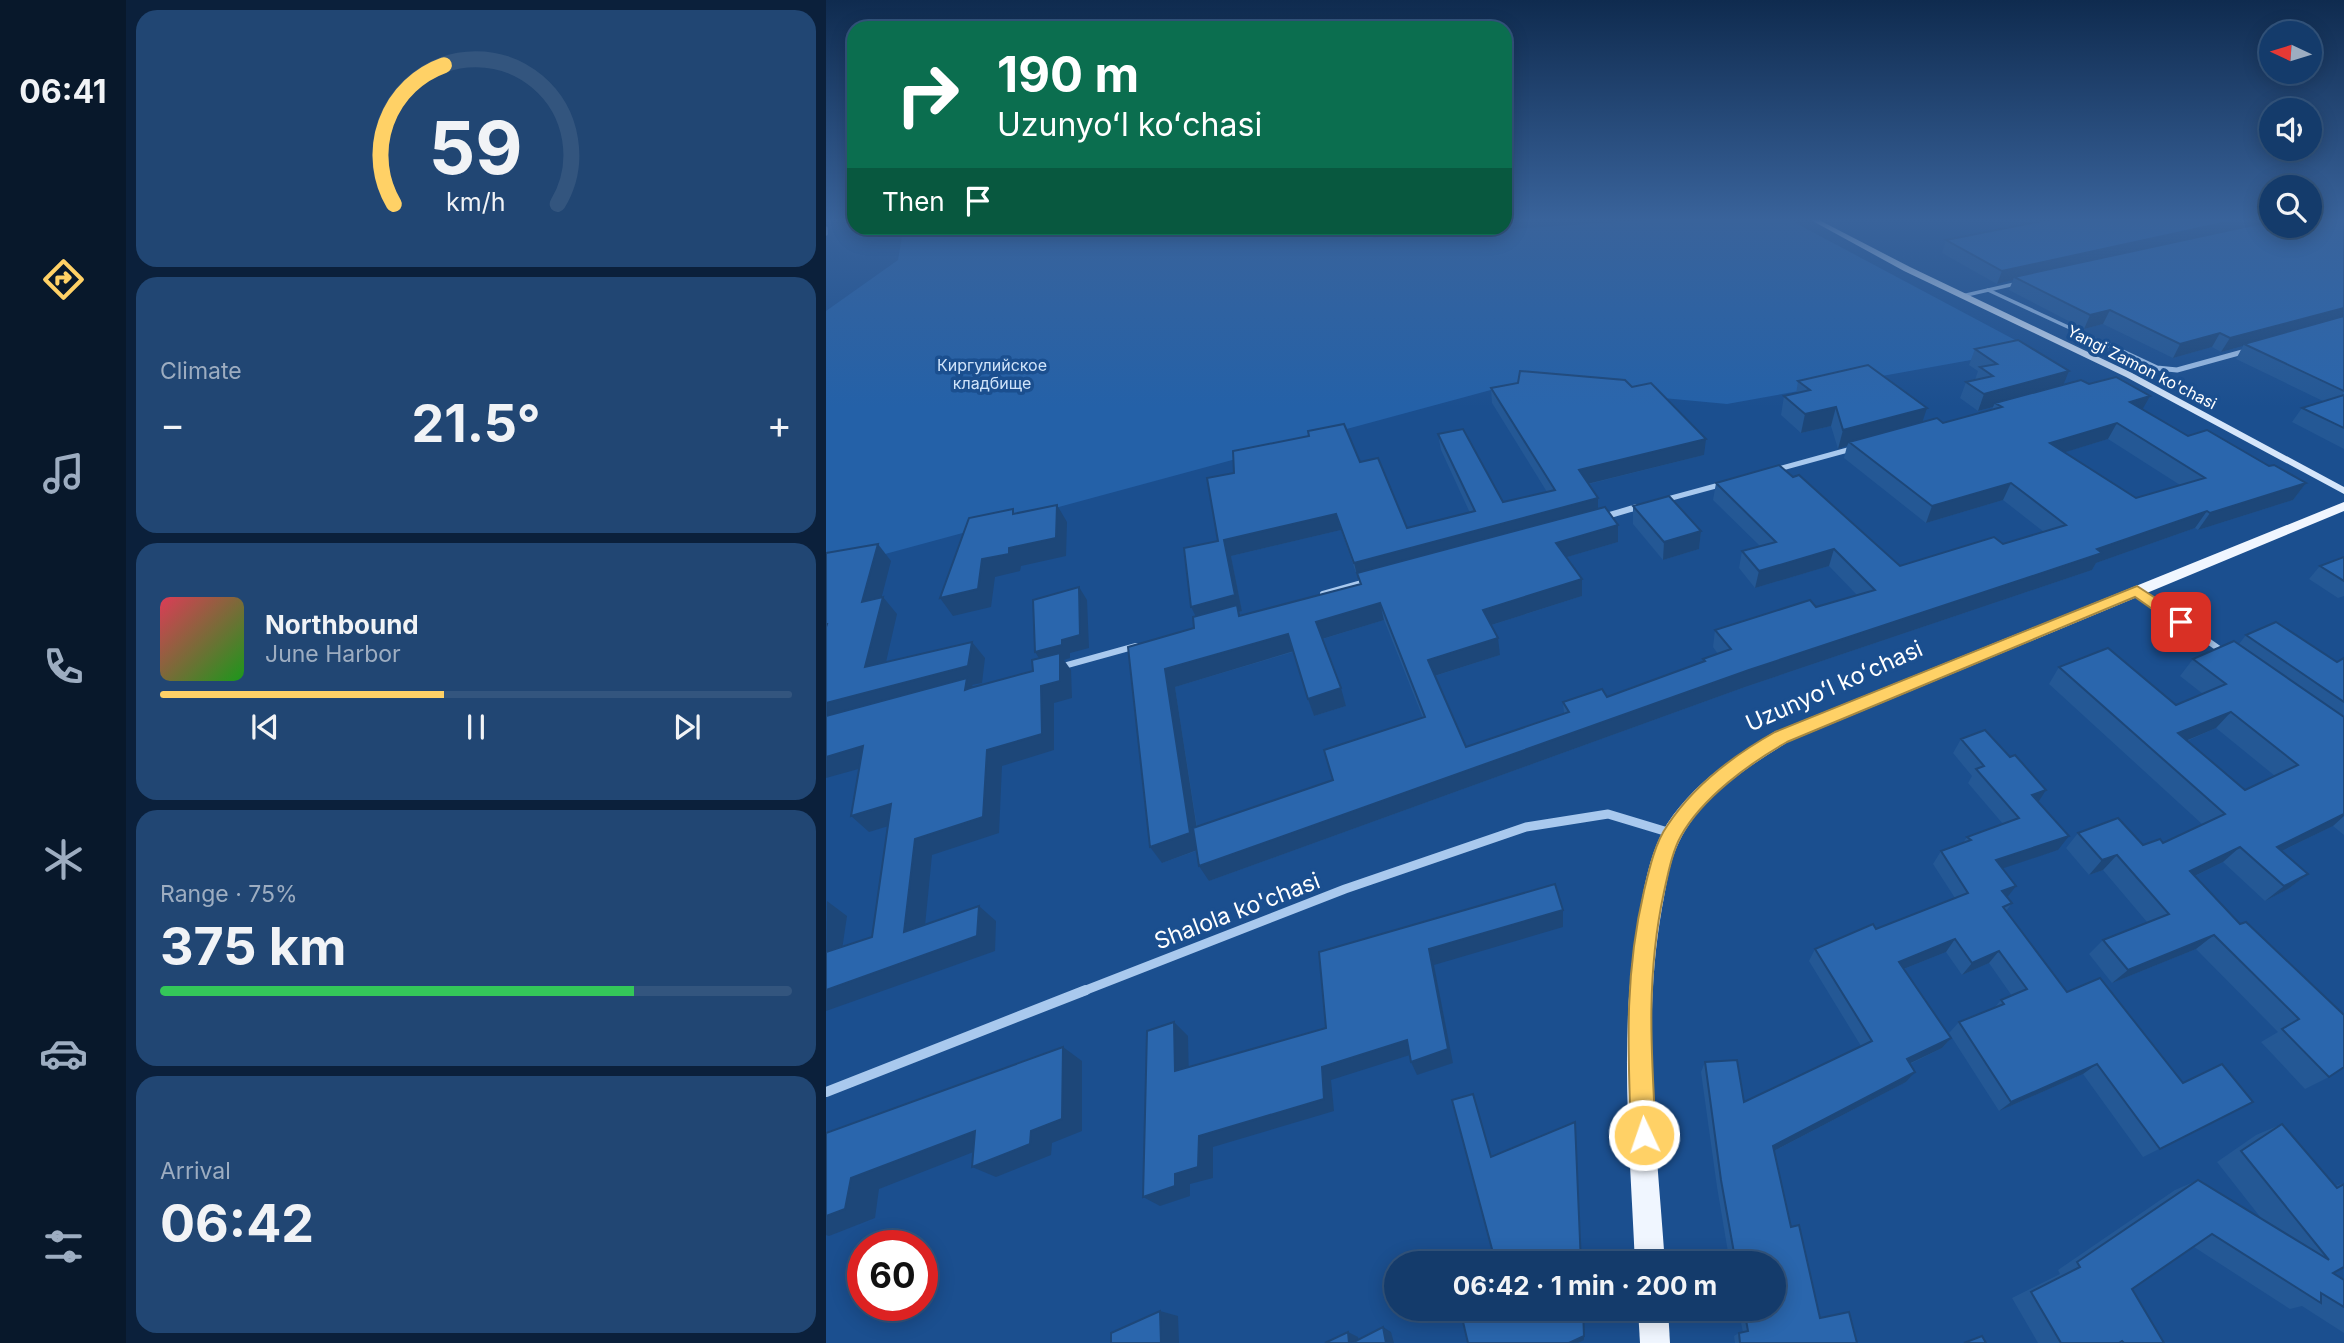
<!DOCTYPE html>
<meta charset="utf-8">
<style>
:root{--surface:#143b6b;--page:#214673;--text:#f1f3f6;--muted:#9dadc1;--line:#33557e;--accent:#ffd166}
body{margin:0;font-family:Inter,sans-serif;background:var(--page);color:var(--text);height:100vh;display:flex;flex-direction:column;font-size:26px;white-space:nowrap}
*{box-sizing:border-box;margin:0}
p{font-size:23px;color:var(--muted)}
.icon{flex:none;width:38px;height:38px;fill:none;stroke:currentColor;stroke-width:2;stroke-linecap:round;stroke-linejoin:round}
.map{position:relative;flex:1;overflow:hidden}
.drawer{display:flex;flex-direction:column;gap:10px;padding:10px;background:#0b203b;width:700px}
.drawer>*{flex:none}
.top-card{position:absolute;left:21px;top:21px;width:665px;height:214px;border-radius:21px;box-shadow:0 4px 18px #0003,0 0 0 2px var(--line);background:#0b6e4f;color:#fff;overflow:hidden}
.needle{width:46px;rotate:274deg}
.buttons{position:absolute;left:1433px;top:21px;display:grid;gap:14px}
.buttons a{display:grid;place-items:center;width:63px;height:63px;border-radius:50%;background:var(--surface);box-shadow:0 4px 18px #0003,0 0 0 2px var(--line);font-size:35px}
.speed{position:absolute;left:21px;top:1230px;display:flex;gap:14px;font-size:35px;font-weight:700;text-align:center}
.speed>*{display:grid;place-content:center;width:91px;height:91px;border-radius:50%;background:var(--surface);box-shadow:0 4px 18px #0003,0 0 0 2px var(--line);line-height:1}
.speed .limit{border:10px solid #d22;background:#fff;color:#111}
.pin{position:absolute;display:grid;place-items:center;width:60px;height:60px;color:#fff;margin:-30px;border-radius:14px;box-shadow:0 4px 10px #0006}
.me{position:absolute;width:77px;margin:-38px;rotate:357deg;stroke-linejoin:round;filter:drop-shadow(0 0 5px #0008)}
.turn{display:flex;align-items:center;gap:24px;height:147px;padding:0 35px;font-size:32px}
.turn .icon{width:91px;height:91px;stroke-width:2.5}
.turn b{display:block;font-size:49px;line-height:60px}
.then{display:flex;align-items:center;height:66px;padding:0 35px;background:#0003;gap:14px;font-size:26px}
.big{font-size:52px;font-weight:700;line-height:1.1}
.drawer .widget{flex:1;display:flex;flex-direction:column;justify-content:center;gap:10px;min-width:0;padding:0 24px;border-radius:21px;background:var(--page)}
.drawer .dial{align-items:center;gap:0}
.dial svg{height:182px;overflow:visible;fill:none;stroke:var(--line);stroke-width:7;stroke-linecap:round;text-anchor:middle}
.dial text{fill:var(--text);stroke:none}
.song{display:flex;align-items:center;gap:21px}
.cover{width:84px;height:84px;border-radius:10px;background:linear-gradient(135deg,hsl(350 70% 55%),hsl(120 70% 35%))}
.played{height:7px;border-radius:4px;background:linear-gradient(90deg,var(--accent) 45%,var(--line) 45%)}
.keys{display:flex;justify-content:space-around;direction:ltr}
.heat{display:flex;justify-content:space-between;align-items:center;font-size:38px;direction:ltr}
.charge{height:10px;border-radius:5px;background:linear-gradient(90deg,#34c759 75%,var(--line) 0)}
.trip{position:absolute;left:558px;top:1251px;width:402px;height:70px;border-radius:35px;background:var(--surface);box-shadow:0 4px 18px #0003,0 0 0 2px var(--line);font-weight:700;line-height:70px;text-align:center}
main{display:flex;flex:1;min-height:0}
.tab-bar{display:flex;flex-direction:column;width:126px;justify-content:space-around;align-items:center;background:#08182b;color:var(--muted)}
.tab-bar .icon{width:49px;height:49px}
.tab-bar .current{color:var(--accent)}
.tab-bar b{font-size:32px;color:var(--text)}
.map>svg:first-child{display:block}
</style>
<main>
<nav class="tab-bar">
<b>06:41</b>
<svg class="icon current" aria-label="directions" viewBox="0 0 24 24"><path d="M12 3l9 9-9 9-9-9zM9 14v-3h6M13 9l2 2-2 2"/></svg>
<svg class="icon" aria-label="music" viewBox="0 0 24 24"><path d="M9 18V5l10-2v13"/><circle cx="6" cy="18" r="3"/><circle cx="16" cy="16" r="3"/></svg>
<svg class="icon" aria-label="phone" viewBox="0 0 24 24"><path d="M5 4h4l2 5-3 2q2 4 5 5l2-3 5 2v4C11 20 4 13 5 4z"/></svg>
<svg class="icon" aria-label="climate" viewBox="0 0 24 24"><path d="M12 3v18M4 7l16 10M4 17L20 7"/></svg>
<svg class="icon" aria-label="car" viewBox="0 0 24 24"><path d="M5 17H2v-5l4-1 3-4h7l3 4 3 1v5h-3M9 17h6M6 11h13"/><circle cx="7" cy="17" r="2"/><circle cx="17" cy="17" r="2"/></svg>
<svg class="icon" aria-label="filters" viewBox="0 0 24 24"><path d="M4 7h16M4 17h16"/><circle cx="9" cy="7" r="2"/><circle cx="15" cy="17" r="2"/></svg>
</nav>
<section class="drawer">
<div class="widget dial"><svg viewBox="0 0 100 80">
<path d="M14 69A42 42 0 1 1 86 69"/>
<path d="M14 69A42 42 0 0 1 36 8" stroke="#ffd166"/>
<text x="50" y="56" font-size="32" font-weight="700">59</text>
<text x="50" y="72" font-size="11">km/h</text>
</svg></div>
<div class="widget"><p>Climate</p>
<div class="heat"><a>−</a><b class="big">21.5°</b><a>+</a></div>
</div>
<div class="widget">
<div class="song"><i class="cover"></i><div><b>Northbound</b><p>June Harbor</p></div></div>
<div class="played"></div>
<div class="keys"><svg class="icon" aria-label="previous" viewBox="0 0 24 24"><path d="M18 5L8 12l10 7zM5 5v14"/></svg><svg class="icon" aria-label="pause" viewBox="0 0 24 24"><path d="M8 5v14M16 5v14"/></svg><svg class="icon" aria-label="next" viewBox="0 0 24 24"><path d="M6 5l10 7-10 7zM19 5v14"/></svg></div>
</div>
<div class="widget"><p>Range · 75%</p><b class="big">375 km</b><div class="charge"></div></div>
<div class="widget"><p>Arrival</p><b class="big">06:42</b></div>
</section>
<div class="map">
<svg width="1518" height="1343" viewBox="0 0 1518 1343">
<rect width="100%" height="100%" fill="#1b4f8f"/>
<polygon fill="#2461a8" points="838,219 962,219 1206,349 901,404 687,384 0,570 0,311 72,260 77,231 256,228 546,228 547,238"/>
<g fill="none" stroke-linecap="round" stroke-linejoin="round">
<polygon fill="#123a6d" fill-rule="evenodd" points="45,228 61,228 64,231 56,236 50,234"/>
<g stroke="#a9c9ee" stroke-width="3.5">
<polyline points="0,228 0,234"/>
<polyline points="1162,290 1283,346"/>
<polyline points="1136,296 1193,283"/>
</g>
<g stroke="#a9c9ee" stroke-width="5">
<polyline points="1280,344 1331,368 1351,370 1420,351"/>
<polyline points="949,470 1029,448"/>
<polyline points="838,500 897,484"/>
<polyline points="805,509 816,506"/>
</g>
<g stroke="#a9c9ee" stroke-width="6">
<polyline points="777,517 811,507"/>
<polyline points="1311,591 1399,653"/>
<polyline points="497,594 543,581"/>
<polyline points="234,667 310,646"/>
</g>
<polyline stroke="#a9c9ee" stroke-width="9" points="255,992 519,889 700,827 782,814 845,833"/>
<polyline stroke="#a9c9ee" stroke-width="10" points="0,1092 260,990"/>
<polygon fill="#d6e6fa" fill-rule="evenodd" points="983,219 991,219 1084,267 1306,373 1518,487 1518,494 1300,377 1078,271"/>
<g fill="#f0f6ff" fill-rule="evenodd">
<path d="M1518 502V511L962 742C921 767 874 798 853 842 843 862 840 887 836 908 815 1026 831 1145 839 1264H809C804 1143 791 1023 815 904 820 877 826 848 841 824 867 784 908 756 948 732Z"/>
<polygon points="812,1309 842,1309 844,1343 814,1343"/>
</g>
</g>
<g fill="#245895" fill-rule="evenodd">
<polygon points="1518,219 1518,449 1466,422 1476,408 1497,401 1410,359 1417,346 1395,352 1386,347 1347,358 1277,324 1258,329 1183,290 1187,280 1171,284 1116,253 1120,240 1446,226"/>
<path d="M1149 349 1237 384H1263L1317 409 1362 436 1443 466 1480 483 1467 500 1372 530 1369 528 1270 563 1266 570 919 687 383 881 370 851 336 863 302 647 368 628 370 616 365 607 392 541 534 462 581 528 644 513 615 450 612 434 677 502 721 492 666 403 665 388 806 387 878 455 763 484 772 509 792 525V542L741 557 756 579V596L666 625 674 655 609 676 640 747 738 713 737 702 781 697 877 662V659L892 654 887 647 889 630 990 607 1031 595 1003 566 929 588 913 568 916 551 934 546 887 500 890 483 1074 566 1177 544 1218 532 1177 500 1100 523 1018 458 1021 446 1012 449 1005 426 975 433 955 415 958 396 970 394 972 381 1096 422 1117 423 1166 410 1167 407 1152 411 1134 398 1140 382 1149 380 1152 371 1143 365ZM1282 439 1354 485 1310 498 1239 452ZM515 530 534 584 415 615 413 612 416 611 405 556ZM558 620 597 718 507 780 371 827 349 687 467 652 488 716 520 706 497 639Z"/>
<polygon points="807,506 875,531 873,549 837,560 807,524"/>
<polygon points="1518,557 1518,596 1512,598 1483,579 1494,566"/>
<path d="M1420 635 1511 662 1518 658V835L1507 826 1456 851 1482 874 1462 889 1439 901 1397 862 1369 876 1414 924 1518 1015 1503 1077 1479 1089 1435 1042 1452 1032 1370 949 1286 983 1263 954 1277 940 1321 922 1277 870 1263 875 1240 848 1252 833 1317 845 1337 843 1376 824 1223 684 1233 667 1350 705 1377 694 1354 676 1367 659 1413 644ZM1390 728 1449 776 1419 790 1361 741Z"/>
<polygon points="1135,739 1212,802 1232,850 1176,868 1181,898 1186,903 1180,911 1241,992 1357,1083 1427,1102 1317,1157 1257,1074 1173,1111 1123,1033 1133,1022 1168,1008 1175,1000 1186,996 1163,963 1136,975 1120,952 1078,969 1125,1038 1116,1048 1084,1064 1089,1072 1080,1082 948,1151 965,1227 994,1318 1031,1343 909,1343 908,1336 913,1333 917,1332 912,1309 948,1309 948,1264 904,1264 891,1187 875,1072 879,1062 918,1102 1035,1046 983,961 989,949 1050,929 1129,898 1107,864 1115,851 1137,843 1141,837 1177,824 1142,783 1146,776 1127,753"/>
<polygon points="1456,1124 1509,1186 1518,1183 1507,1273 1518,1280 1518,1333 1476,1306 1464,1309 1368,1247 1306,1289 1338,1343 1212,1343 1186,1298 1234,1274 1232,1270 1349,1190 1372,1180 1435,1218 1391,1162 1430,1135"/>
</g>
<g fill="#1d4779">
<polygon points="1415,219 1446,219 1446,223 1188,277 1187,280 1171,284 1176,271"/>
<polygon points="1518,308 1518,319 1418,344 1417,346 1395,352 1404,338"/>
<polygon points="1284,310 1277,324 1258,329 1264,315"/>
<polygon points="1394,333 1386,347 1347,358 1354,344"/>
<polygon points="1243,371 1236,388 1169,403 1167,407 1152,411 1158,394"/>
<polygon points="1324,396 1315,412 1304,402"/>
<polygon points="1010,407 1005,426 975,433 979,414"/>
<polygon points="1101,408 1095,426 1023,442 1021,446 1012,449 1017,430"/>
<polygon points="1291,423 1282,439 1217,459 1224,443"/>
<polygon points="880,439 878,455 753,486 753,470"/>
<polygon points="1185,483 1177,500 1100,523 1106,506"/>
<polygon points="1480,483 1467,500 1372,530 1384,513"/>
<polygon points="772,498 772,514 532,579 528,563"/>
<polygon points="231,505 241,522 240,556 195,566 194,571 169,577 165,607 127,616 114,598 156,559 183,548"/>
<polygon points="1381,511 1369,528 1270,563 1266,570 919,687 383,881 373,866 923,670"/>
<polygon points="510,514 515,530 405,556 416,611 413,612 418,623 420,633 373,623 365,607 398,540"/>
<polygon points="792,525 792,542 731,560 730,543"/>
<polygon points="875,531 873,549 837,560 838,542"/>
<polygon points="52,544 65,561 50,619 36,602"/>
<polygon points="1008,549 1003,566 929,588 933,571"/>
<polygon points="756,579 756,596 659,627 657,610"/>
<polygon points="253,587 261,600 263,648 244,653 244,658 238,660 245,670 246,698 228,703 228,750 176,766 173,833 106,855 97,946 78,932 89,839 161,750 215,686 218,666 209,652 236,640"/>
<polygon points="57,597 71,614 55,684 39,667"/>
<polygon points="554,603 558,620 496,639 490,622"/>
<polygon points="462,634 468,651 349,687 374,849 336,863 324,847 339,669"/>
<polygon points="672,638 674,655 605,677 602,660"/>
<polygon points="146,642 159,658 156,683 146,685 154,695 0,724 0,703"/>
<polygon points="515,688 520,706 488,716 482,699"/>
<polygon points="1405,712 1390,728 1338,750 1352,733"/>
<polygon points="37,746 54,763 0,778 0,757"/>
<polygon points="1220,790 1211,804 1206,795"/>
<polygon points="65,804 82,820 43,832 25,816"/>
<polygon points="1518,814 1518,816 1507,826 1433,862 1451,847"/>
<polygon points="1243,836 1232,850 1160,874 1170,860"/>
<polygon points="1414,847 1397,862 1348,886 1364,871"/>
<polygon points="1291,855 1277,870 1263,875 1276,860"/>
<polygon points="1482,874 1462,889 1439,901 1458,886"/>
<polygon points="1190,886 1180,899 1176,891"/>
<polygon points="1,901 21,916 13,970 0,962"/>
<polygon points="153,906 170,921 169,951 0,1011 0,990"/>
<polygon points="737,910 737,927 608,965 627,1063 591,1075 585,1062 603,949"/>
<polygon points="1388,935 1370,949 1286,983 1302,970"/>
<polygon points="1129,939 1120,952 1065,974 1073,962"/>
<polygon points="1173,951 1163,963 1136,975 1146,963"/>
<polygon points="348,1022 362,1036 363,1083 349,1071"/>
<polygon points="1125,1038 1116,1048 1072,1069 1081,1059"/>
<polygon points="581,1040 587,1054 505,1080 508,1111 387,1147 387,1178 364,1184 364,1196 334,1206 317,1197 349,1174 373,1136 496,1067"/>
<polygon points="237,1047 256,1061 256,1131 226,1143 225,1155 170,1177 146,1167 205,1131"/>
<polygon points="1271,1064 1257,1074 1173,1111 1185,1102"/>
<polygon points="1089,1072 1080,1082 942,1154 947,1146"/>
<polygon points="149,1131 173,1142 53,1189 49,1218 3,1236 0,1235 0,1216 25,1178"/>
<polygon points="334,1311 352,1316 353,1343 335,1343"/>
<polygon points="557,1327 565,1332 568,1343 560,1343"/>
<polygon points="522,1332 532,1337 533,1343 523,1343"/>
<polygon points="758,1336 758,1340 752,1343 743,1343"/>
</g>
<g fill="#2a66ad" stroke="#1d4779" stroke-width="2" fill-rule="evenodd">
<polygon points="1226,219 1415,219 1176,271 1120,240"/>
<polygon points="1484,219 1518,219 1518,308 1404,338 1394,333 1354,344 1284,310 1264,315 1188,277 1446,221 1446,226 1484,226"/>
<polygon points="1518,316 1518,391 1418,344"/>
<polygon points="1192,340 1243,371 1158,394 1140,382 1167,376 1154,367 1171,364 1149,349"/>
<polygon points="1042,365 1101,408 1017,430 1010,407 979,414 958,396 984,390 972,381"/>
<polygon points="694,371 799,380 806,387 825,383 880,439 753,470 772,498 528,563 510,514 398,540 409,595 365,607 358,548 392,541 381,478 408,473 407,451 483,436 482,431 518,424 534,462 552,458 581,528 649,511 612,434 637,429 677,502 729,490 665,388 692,383"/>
<path d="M1290 377 1324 396 1304 402 1362 436 1381 430 1443 466 1448 465 1480 483 1384 513 1381 511 1271 549 1276 553 923 670 373 866 367 828 507 780 498 750 599 717 554 603 490 622 515 688 482 699 462 634 339 669 364 833 324 847 302 647 368 628 367 617 411 605 413 616 535 584 531 573 779 507 792 525 730 543 756 579 657 610 672 638 602 660 640 747 743 712 737 702 776 689 781 697 879 661 877 659 905 649 889 630 984 600 990 607 1049 590 1008 549 933 571 916 551 950 542 890 483 953 465 967 477 973 475 1074 566 1168 537 1177 544 1240 525 1185 483 1106 506 1023 442 1111 418 1117 423 1176 407 1169 403 1255 380 1263 384ZM1291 423 1379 478 1310 498 1224 443Z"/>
<polygon points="1518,395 1518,428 1476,408"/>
<polygon points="843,496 875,531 838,542 807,506"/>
<polygon points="231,505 230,538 183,548 183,554 156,559 152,589 114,598 143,518 187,509 187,514"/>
<polygon points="52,544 36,602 57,597 39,667 146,642 142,666 0,703 0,627 1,624 0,624 0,553"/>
<polygon points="1518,557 1518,581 1494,566"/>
<polygon points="253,587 254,635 236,640 236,645 209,652 207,600"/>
<polygon points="1450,622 1511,662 1518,658 1518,702 1420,635"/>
<path d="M1408 641 1518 717V814L1451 847 1482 874 1458 886 1414 847 1364 871 1414 924 1420 922 1518 1015V1067L1503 1077 1456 1029 1473 1019 1388 935 1302 970 1277 940 1343 914 1291 855 1276 860 1252 833 1292 818 1317 845 1334 839 1337 843 1399 814 1233 667 1282 648 1350 705 1400 684 1367 659ZM1405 712 1472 765 1419 790 1352 733Z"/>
<polygon points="234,653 234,681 215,686 216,734 161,750 157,817 89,839 78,932 153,906 151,936 0,990 0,952 46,937 65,804 25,816 37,746 0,757 0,716 141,678 139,690 144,688 207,671 206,660"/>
<polygon points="1159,730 1184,757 1189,755 1220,790 1206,795 1243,836 1170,860 1190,886 1176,891 1186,903 1177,907 1241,992 1274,978 1357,1083 1396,1064 1427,1102 1334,1149 1271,1064 1185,1102 1133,1022 1178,1004 1175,1000 1201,989 1173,951 1146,963 1129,939 1073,962 1125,1038 1081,1059 1089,1072 947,1146 965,1227 973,1225 994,1318 1023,1312 1031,1343 914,1343 913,1333 922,1331 918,1309 948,1309 948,1264 910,1264 895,1180 879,1062 911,1060 918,1102 1046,1041 989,949 1047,924 1050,929 1142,893 1115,851 1145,840 1141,837 1193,818 1150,769 1158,766 1135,739"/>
<polygon points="729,884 737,910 603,949 622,1049 585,1062 581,1040 496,1067 498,1099 373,1136 372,1167 349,1174 349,1186 317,1197 321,1031 348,1022 349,1071 500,1028 493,952"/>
<polygon points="237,1047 236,1119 205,1131 204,1144 146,1167 149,1131 25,1178 19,1209 0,1216 0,1133"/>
<polygon points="647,1094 665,1157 749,1122 755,1264 670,1264 626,1100"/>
<polygon points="1456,1124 1511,1188 1518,1184 1518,1267 1507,1273 1518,1280 1518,1307 1495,1293 1495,1303 1386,1234 1306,1289 1338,1343 1298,1343 1296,1341 1293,1343 1235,1343 1205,1292 1254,1267 1251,1262 1372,1180 1503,1260 1415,1151"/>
<polygon points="634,1309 757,1309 758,1336 743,1343 642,1343"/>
<polygon points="334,1311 335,1343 285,1343 285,1333"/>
<polygon points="557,1327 560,1343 526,1343"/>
<polygon points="522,1332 523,1343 499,1343"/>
<polygon points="1156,1336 1160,1343 1138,1343"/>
</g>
<linearGradient id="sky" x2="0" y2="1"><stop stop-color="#0f2b4f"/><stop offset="0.54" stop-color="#39639b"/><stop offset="1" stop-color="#39639b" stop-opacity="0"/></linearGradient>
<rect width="1518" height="407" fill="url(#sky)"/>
<path fill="#ffd166" stroke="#a68842" stroke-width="2" d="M1311 586 1360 618 1362 622 1360 625H1349L1309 597 961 742C924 763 876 798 855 836 846 852 842 874 838 892 820 975 825 1051 830 1135L826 1144 818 1147 809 1144 805 1135C802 1049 798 976 818 891 823 870 829 843 841 826 867 786 908 755 949 732Z"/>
<g text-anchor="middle" stroke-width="7" stroke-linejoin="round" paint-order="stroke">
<g font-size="16" fill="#cfe3fa" stroke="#1b4f8f">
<text x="166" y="371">Киргулийское<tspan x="166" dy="18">кладбище</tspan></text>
</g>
<g font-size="16" fill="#fff" stroke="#1b4f8f">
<text transform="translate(1316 367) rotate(27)" y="6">Yangi Zamon ko'chasi</text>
</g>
<g font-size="23" fill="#fff" stroke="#1b4f8f">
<text transform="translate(1008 686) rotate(-24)" y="8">Uzunyoʻl koʻchasi</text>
<text transform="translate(411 911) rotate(-21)" y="8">Shalola ko'chasi</text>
</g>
</g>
</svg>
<div class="buttons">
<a><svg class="needle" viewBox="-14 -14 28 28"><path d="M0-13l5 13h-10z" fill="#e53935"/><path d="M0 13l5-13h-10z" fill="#9dadc1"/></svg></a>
<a><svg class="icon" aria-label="sound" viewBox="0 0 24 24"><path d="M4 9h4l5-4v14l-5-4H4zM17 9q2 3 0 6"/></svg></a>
<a><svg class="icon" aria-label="search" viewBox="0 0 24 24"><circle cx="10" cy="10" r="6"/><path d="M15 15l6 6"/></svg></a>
</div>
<div class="speed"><div class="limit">60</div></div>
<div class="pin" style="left:1355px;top:622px;background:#d93025"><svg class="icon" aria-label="arrive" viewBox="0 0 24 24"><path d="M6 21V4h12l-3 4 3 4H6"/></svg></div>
<svg class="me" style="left:818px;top:1135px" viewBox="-20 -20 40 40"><circle r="17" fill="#ffd166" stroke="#fff" stroke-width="3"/><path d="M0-11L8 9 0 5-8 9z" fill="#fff"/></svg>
<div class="trip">06:42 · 1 min · 200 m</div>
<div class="top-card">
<div class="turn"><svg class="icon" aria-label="right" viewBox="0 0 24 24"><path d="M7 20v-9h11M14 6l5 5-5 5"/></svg><div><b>190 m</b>Uzunyoʻl koʻchasi</div></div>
<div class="then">Then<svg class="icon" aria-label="arrive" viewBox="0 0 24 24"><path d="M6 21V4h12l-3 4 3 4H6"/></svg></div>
</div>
</div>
</main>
